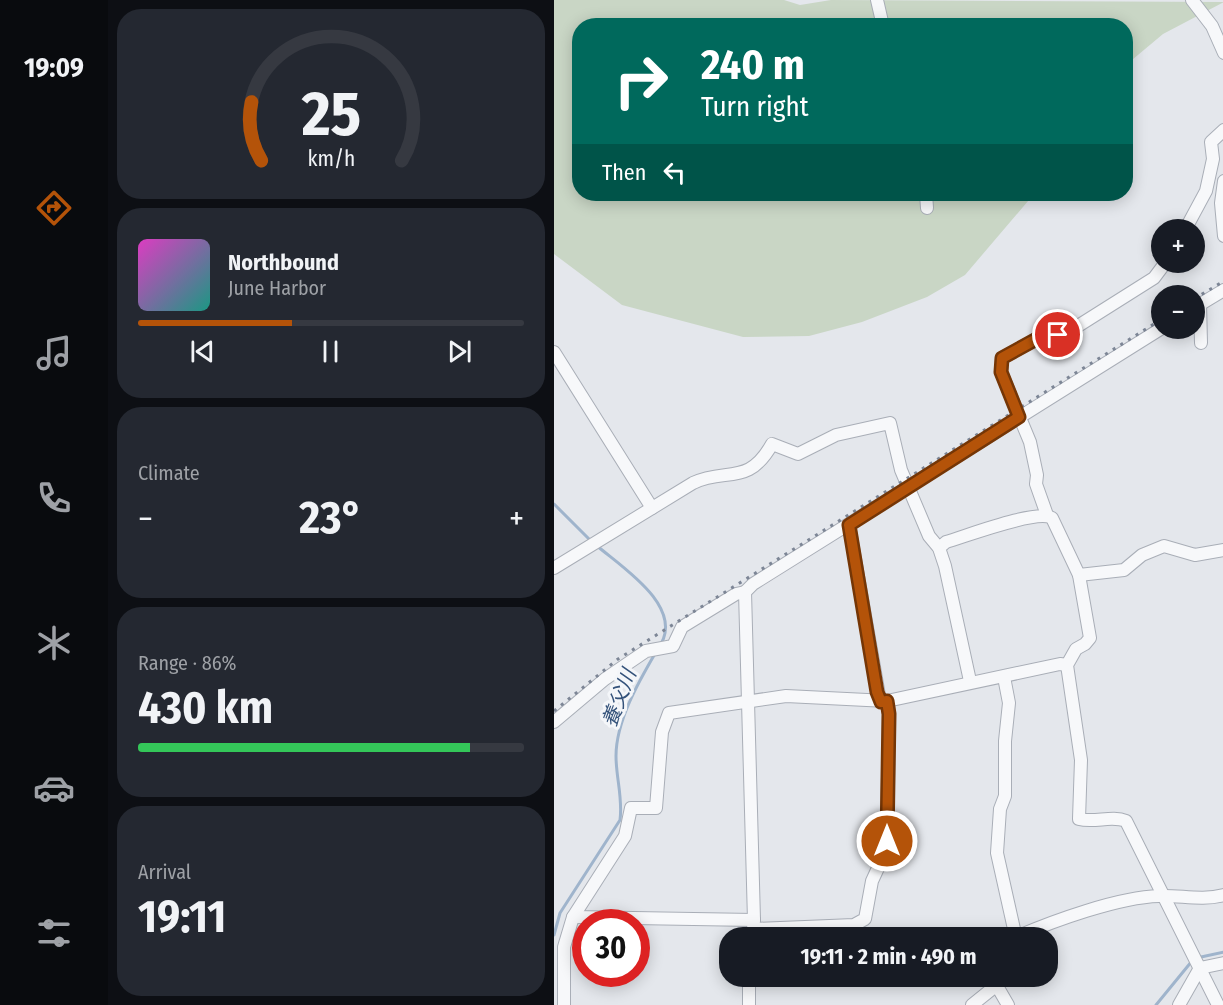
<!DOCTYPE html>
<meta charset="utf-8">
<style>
:root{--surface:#171b24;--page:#242831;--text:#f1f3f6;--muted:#9ea1a6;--line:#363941;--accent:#b45309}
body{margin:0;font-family:"Fira Sans Condensed","Noto Sans JP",sans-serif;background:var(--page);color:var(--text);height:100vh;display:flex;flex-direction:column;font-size:22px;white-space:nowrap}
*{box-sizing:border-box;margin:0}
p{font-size:20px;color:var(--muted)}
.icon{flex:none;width:33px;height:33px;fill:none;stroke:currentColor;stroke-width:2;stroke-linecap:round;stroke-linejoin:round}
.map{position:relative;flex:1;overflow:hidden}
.side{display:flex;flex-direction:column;gap:9px;padding:9px;background:#0d0f14;width:446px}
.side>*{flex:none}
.top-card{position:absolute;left:18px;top:18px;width:561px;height:183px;border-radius:24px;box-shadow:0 3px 15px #0003;background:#00695c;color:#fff;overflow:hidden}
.buttons{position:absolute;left:597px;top:219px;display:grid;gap:12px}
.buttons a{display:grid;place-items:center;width:54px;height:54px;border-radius:50%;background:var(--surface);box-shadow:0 3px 15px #0003;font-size:30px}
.speed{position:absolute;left:18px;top:909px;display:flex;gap:12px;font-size:30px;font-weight:700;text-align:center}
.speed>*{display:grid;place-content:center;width:78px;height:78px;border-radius:50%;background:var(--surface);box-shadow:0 3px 15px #0003;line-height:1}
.speed .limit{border:9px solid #d22;background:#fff;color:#111}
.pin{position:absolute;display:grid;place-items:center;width:51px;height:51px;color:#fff;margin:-26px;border:3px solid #fff;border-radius:50%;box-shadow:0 2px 6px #0007}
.me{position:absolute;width:66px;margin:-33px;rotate:0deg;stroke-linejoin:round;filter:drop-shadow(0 0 4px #0008)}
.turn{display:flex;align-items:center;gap:21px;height:126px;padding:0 30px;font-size:27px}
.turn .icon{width:78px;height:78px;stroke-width:2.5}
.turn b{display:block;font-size:42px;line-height:51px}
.then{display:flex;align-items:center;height:57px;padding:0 30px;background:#0003;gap:12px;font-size:22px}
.big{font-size:45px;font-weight:700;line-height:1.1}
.side .card{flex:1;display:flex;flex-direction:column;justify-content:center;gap:9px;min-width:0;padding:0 21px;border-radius:24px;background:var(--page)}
.side .dial{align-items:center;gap:0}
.dial svg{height:156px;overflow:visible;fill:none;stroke:var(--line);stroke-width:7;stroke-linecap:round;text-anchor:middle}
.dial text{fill:var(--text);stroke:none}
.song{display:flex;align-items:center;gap:18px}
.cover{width:72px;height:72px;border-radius:9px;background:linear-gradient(135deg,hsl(310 70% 55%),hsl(170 70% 35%))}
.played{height:6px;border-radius:3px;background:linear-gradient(90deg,var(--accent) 40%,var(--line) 40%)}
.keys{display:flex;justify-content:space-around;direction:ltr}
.heat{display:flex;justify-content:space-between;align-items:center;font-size:33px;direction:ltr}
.charge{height:9px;border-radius:4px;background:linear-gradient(90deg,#34c759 86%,var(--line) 0)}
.trip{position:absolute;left:165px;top:927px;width:339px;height:60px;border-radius:24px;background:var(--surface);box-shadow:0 3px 15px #0003;font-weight:700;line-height:60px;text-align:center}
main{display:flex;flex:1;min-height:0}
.dock{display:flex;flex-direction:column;width:108px;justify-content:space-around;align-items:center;background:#090b0e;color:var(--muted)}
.dock .icon{width:42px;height:42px}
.dock .current{color:var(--accent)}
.dock b{font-size:27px;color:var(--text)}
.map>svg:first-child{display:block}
</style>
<main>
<nav class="dock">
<b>19:09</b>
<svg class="icon current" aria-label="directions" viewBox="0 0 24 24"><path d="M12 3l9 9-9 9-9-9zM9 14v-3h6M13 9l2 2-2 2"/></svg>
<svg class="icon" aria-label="music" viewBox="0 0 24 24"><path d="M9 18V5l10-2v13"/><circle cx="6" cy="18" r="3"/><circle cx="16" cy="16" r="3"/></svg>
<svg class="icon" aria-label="phone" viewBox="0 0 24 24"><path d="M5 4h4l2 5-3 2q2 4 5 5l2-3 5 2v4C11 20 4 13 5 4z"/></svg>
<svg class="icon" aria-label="climate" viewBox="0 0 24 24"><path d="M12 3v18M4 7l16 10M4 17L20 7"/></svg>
<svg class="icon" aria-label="car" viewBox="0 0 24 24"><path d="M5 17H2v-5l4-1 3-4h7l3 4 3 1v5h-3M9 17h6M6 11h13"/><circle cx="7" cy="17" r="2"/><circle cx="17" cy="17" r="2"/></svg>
<svg class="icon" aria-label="filters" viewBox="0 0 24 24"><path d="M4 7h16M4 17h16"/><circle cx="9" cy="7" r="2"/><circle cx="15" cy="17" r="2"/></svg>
</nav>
<section class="side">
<div class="card dial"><svg viewBox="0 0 100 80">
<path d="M14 69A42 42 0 1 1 86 69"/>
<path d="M14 69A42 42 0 0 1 9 39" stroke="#b45309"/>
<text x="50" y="56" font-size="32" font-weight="700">25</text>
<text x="50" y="72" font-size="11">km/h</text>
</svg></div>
<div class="card">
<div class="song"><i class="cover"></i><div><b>Northbound</b><p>June Harbor</p></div></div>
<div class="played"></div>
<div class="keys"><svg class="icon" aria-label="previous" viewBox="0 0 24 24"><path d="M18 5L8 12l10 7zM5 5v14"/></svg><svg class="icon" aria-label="pause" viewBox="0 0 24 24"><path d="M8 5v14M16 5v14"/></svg><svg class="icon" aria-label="next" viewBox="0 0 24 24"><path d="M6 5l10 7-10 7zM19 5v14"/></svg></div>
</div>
<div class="card"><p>Climate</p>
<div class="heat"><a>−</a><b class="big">23°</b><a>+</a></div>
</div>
<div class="card"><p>Range · 86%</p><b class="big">430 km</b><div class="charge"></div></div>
<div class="card"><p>Arrival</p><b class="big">19:11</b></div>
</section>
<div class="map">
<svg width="670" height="1005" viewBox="0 0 670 1005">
<rect width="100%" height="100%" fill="#e4e7ec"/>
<polygon fill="#c9d6c5" points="0,0 230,0 246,5 277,0 670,2 609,34 572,65 572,26 26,26 26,194 480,194 411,275 373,297 308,322 255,336 189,337 68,305 0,254"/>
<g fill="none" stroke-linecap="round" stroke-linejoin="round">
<g stroke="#9fb4cc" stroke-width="3">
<polyline points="0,504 37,541"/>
<path d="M42 545C66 566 129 605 107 644"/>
<path d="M0 935 6 913 66 820C69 798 62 778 62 756 62 721 85 681 102 652"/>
<polyline points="647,957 670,952"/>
<polyline points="602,1005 638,961"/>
</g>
<g stroke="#a9aeb7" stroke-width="14">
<g id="minor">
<polyline points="323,0 329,26"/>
<polyline points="638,0 658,26 670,53"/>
<polyline points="670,181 667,203 670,236"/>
<polyline points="372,194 373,208"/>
<polyline points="631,230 652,191 659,159 657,142 670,130"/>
<polyline points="646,304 647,343"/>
<polyline points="640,308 670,290"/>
<polyline points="0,352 98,508"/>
<polyline points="493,515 482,484 483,475 476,442 447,372 448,358 488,336 510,334 516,331 600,278 612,262"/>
<polyline points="295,525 326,701"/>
<path d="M385 548 392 542C413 536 482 509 498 518L525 575 536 638 531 644 522 649 513 665 527 760 525 819C541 823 558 815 572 821L664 1005"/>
<path d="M0 568 139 483C172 467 194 487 218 444L244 454 282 435 336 423 347 470 375 536 385 548 391 566 416 681"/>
<polyline points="525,575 570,570 588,555 610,546 641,555 670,550"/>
<polyline points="450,677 455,703 451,741 451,796 446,809 443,853 462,938"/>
<polyline points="0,722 51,679 92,651 119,646 128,627 182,594 191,592"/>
<polyline points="19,917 200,920"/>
<polyline points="200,929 300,925 311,919 318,881 330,855 333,841 335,714 333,701"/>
<path d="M462 937C499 921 565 897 605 896 627 895 647 901 670 895"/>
<polyline points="198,938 200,920 191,592 199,584 608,328"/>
<polyline points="195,976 195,1005"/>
<polyline points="443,986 454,1005"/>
<polyline points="10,1005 10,947 19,917 71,836 77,808 102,808 108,732 115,713 232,696 333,701 506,664 513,665"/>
<polyline points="418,1005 454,976"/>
<polyline points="625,1005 646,968 670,963"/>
</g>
</g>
<use href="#minor" stroke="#f7f8fa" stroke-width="12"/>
<g stroke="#7d8696" stroke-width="3" stroke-dasharray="3 6" stroke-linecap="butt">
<polyline points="640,299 670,281"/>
<polyline points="0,711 64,659 608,319"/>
</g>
</g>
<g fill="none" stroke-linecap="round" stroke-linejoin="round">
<g stroke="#753606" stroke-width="15">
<polyline id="route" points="333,841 335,714 333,701 327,702 323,692 295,525 465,417 447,372 448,358 488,336 504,335"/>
</g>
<use href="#route" stroke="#b45309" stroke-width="10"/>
</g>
<g text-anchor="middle" stroke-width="6" stroke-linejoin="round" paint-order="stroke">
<g font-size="20" font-style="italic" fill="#34527a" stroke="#f4f6f9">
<text transform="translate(65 698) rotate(-69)" y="7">養父川</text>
</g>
</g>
</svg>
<div class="buttons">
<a>+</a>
<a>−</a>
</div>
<div class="speed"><div class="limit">30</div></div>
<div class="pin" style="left:504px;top:335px;background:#d93025"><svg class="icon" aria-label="arrive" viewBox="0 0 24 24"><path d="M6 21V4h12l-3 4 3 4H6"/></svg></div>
<svg class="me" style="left:333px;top:841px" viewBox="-20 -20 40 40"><circle r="17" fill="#b45309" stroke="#fff" stroke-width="3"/><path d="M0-11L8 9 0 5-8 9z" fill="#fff"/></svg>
<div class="trip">19:11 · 2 min · 490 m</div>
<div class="top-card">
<div class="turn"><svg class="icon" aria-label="right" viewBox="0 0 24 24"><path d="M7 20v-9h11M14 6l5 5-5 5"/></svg><div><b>240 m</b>Turn right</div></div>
<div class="then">Then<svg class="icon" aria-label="left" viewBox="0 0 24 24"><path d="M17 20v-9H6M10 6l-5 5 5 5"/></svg></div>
</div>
</div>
</main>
